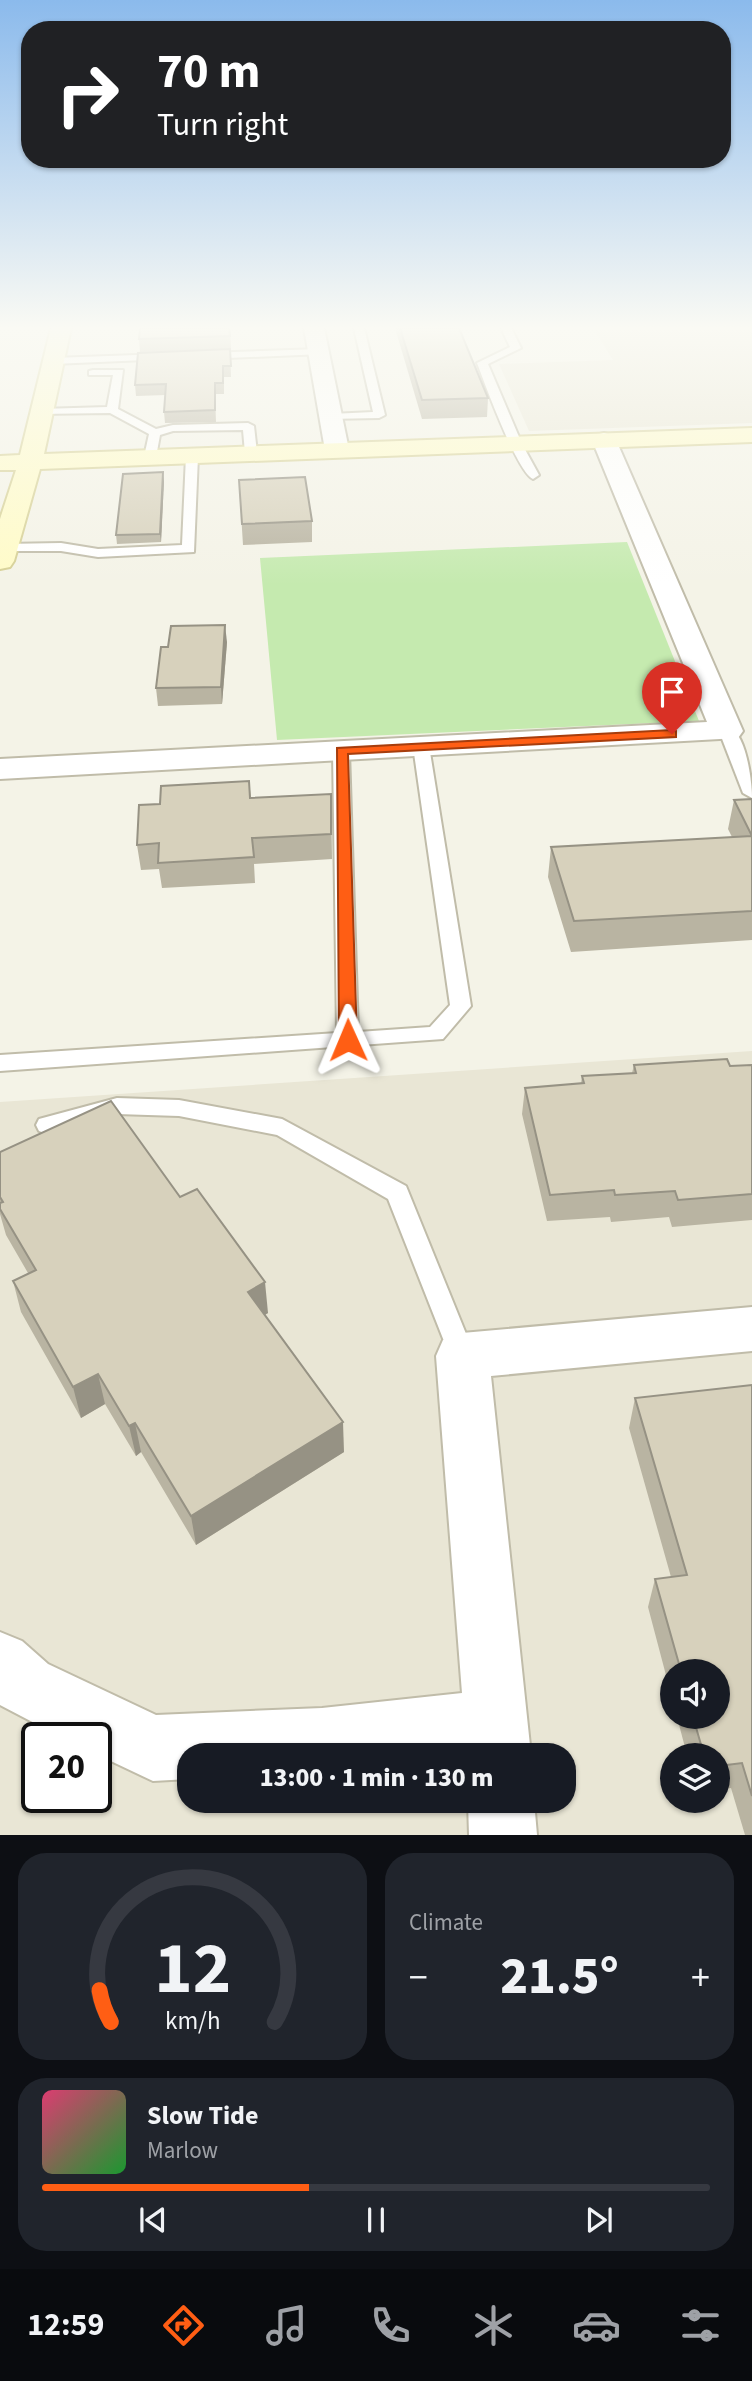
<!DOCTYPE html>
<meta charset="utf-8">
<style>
:root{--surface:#171b24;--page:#20242c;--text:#f1f3f6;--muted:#9ea1a6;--line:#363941;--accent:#ff5e14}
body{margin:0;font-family:"Source Sans 3",sans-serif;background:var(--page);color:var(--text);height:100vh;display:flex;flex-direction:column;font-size:26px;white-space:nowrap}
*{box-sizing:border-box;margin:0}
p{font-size:23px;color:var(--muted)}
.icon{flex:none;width:38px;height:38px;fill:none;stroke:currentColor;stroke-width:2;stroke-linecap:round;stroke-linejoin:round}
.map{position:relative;height:1835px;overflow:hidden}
.drawer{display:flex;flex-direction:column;gap:18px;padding:18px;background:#0d0f14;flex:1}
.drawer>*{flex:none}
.banner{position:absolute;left:21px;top:21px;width:710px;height:147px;border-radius:28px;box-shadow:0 2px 5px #0004;background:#202124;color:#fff;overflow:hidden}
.tools{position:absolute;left:660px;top:1659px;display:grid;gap:14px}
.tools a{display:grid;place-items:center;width:70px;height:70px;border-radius:50%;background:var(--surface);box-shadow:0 2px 5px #0004;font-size:35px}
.speed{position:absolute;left:21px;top:1722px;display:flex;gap:14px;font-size:35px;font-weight:700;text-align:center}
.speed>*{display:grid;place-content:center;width:91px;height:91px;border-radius:50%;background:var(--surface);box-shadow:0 2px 5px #0004;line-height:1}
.speed .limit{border:4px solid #111;border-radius:10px;background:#fff;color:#111}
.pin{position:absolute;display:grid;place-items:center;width:60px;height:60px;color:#fff;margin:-72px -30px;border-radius:50% 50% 50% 0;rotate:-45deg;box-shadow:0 0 7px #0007}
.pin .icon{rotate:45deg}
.me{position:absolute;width:77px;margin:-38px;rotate:359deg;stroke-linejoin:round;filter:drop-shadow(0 0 5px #0008)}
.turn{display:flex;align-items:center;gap:24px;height:147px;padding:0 21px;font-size:32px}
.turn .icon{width:91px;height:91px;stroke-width:2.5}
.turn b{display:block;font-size:49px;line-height:60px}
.big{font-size:52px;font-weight:800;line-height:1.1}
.drawer .widget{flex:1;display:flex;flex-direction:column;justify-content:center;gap:10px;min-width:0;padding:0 24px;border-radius:28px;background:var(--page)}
.drawer .dial{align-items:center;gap:0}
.dial svg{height:182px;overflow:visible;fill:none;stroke:var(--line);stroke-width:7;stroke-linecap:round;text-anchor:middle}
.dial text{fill:var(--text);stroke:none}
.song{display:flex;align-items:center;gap:21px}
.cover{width:84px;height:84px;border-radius:10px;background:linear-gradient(135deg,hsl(340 70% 55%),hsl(130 70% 35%))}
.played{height:7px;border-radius:4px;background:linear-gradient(90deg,var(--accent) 40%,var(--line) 40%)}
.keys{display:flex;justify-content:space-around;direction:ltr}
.heat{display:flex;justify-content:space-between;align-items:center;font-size:38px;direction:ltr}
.drawer .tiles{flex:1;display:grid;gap:18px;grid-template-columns:1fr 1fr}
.widget:last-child{grid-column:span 2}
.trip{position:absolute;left:177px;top:1743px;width:399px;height:70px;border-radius:28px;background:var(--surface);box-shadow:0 2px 5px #0004;font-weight:800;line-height:70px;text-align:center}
.menu{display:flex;height:112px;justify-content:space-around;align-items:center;background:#090b0e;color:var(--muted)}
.menu .icon{width:49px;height:49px}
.menu .on{color:var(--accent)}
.menu b{font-size:32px;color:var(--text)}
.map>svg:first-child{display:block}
</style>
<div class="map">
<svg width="752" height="1835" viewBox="0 0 752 1835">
<rect width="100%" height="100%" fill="#f4f3e7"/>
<g fill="#e9e6d5" fill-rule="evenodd">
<polygon points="593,328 752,328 752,423 529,431 499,364 613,360"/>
<path d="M752 1051V1835H0V1102ZM672 1671H718V1717H672ZM37 1738H96V1797H37ZM189 1755H564V1801H189ZM672 1755H718V1801H672Z"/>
</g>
<polygon fill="#c5eaaf" points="627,542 699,721 277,740 260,558"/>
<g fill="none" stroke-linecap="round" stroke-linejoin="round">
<g stroke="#c0bca9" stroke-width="4">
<g id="lane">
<polygon points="354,328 364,328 385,415 379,418 327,419 327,415 331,414 373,412"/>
<path d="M501 328H511L521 348 488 364 522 444 539 475 533 479C517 472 485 384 477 363L510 347Z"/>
<polygon points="319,349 323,350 323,354 205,359 200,356 205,353"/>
<polygon points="164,354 169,357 168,359 53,364 48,361 53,358"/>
<polygon points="93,370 123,370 118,409 156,429 173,425 248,423 254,426 257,453 251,457 245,453 243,430 173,431 160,435 156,457 150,461 144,457 149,434 110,413 37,414 35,412 41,409 107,407 113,375 89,375 89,371"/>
<polygon points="192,452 198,456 194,552 98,557 61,551 0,551 0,545 4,544 61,543 98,549 182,545 186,456"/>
<path d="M727 726C746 731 752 781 752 798L743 793 719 731Z"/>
<polygon points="421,741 429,746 471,1006 443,1039 0,1071 0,1055 337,1033 333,751 341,746 349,751 358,1032 430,1027 450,1005 413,746"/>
<polygon points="117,1098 179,1100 282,1119 406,1186 475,1356 471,1364 462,1368 453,1364 388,1199 277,1135 179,1116 117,1114 47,1134 39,1131 36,1125 39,1119"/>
</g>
</g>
<g stroke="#c0bca9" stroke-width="4">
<g id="street">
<polygon points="304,328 324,328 349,450 345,455 329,455 325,450"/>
<polygon points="604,433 612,435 616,440 743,731 738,738 0,779 0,759 707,722 592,440 596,435"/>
<polygon points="752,1307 752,1351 491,1376 531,1755 189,1755 189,1779 153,1781 96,1754 96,1738 63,1738 0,1705 0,1632 22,1641 48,1664 156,1715 322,1708 462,1693 436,1356 443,1340 462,1333"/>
<polygon points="468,1801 534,1801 537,1835 469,1835"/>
</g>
</g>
<g stroke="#d6d095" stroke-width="4">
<polygon id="secondary" points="51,328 71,328 44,454 752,428 752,442 40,469 14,561 10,567 0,569 0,519 16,470 0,470 0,456 20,455"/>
</g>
<use href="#lane" fill="#fff" fill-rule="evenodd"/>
<use href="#street" fill="#fff" fill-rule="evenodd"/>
<use href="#secondary" fill="#fffbc7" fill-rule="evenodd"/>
</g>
<g fill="#b9b4a2">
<polygon points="230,328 231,349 140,352 139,339"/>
<polygon points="395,328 459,328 488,398 487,417 422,419"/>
<polygon points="230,349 231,377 224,377 224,394 215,394 216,422 165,423 164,412 166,395 136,396 135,385"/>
<polygon points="239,480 312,521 312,542 243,545"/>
<polygon points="164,481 161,542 117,544 116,535"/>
<polygon points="227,642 222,704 158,706 156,688"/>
<polygon points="249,781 251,798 331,794 332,859 254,864 255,883 162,888 159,869 141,870 137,845 160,804"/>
<polygon points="752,799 752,940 571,952 548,877 551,847 732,837 728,829 734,800"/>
<polygon points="634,1065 730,1066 752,1065 752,1220 672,1227 669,1217 611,1222 610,1217 547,1221 522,1114 525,1088 581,1084 582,1076 632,1073"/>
<polygon points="0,1152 180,1197 268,1313 265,1315 344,1452 196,1545 141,1452 136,1456 105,1404 81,1418 21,1312 13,1281 28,1273 6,1235 0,1214"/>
<polygon points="752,1385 752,1835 745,1835 731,1788 718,1790 718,1755 687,1755 677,1717 718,1717 718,1671 672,1671 672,1698 648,1607 655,1579 671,1577 629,1428 635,1398"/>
</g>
<g fill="#969284">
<polygon points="163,472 164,481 161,542 160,534"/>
<polygon points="225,625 227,642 222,704 221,687"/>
<polygon points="265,1282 268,1313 251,1322 248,1292"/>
<polygon points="98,1374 105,1404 81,1418 73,1387"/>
<polygon points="343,1422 344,1452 196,1545 191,1516"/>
<polygon points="135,1423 141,1452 136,1456 129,1426"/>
</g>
<g fill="#d7d1bc" stroke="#969284" stroke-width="2">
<polygon points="140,328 229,328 230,336 139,339"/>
<polygon points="400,328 459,328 488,398 422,400"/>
<polygon points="230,349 231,366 223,366 223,383 215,383 215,410 164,412 166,384 135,385 138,353"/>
<polygon points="163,472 160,534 116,535 123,474"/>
<polygon points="305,477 312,521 242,524 239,480"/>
<polygon points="225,625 221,687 156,688 161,647 168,647 171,626"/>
<polygon points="249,781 250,798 331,794 331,834 252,838 254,857 158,863 159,843 137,845 139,805 160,804 161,786"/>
<polygon points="752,799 752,911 574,921 551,847 752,836 734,800"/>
<polygon points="727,1059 730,1066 752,1065 752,1194 678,1200 675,1191 615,1195 614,1190 550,1195 525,1088 584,1083 582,1076 636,1073 634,1065"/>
<polygon points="111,1101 180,1197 197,1189 265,1282 248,1292 343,1422 191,1516 135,1423 129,1426 98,1374 73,1387 13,1281 36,1270 0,1209 0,1203 3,1202 0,1197 0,1152"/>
<polygon points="752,1385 752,1796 742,1763 718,1766 718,1755 704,1755 693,1717 718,1717 718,1671 681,1671 655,1579 687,1575 635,1398"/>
</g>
<linearGradient id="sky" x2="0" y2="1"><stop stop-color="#8bbaec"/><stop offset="0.56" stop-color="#fafaf4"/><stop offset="1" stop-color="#fafaf4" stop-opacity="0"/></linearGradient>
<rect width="752" height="585" fill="url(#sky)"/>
<polygon fill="#ff5e14" stroke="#a63d0d" stroke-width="2" points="672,730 676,731 676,737 348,754 357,1040 354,1044 342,1044 339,1040 337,748"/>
</svg>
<div class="tools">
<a><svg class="icon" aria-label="sound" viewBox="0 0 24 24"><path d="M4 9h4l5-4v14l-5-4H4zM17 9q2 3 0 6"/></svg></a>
<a><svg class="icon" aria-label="layers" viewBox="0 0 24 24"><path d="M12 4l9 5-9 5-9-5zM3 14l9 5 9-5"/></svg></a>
</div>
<div class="speed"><div class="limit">20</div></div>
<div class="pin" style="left:672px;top:734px;background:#d93025"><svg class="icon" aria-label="arrive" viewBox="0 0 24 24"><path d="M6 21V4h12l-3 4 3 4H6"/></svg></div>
<svg class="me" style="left:348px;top:1040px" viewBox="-20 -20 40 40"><path d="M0-17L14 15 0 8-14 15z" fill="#ff5e14" stroke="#fff" stroke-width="4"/></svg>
<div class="trip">13:00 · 1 min · 130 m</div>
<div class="banner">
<div class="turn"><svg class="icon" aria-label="right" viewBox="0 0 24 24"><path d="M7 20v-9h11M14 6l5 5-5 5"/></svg><div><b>70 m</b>Turn right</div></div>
</div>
</div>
<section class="drawer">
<div class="tiles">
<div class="widget dial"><svg viewBox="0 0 100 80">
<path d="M14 69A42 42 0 1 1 86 69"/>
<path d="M14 69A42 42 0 0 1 9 55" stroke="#ff5e14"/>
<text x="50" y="56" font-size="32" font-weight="700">12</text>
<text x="50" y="72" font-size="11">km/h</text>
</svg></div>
<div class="widget"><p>Climate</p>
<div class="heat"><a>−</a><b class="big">21.5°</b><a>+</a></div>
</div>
<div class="widget">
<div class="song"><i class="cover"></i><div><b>Slow Tide</b><p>Marlow</p></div></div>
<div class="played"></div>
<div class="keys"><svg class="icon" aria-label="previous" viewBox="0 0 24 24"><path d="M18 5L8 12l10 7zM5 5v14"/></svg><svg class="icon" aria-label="pause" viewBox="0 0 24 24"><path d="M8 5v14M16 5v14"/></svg><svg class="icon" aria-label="next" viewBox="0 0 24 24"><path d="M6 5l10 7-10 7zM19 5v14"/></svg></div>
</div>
</div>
</section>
<nav class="menu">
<b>12:59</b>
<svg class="icon on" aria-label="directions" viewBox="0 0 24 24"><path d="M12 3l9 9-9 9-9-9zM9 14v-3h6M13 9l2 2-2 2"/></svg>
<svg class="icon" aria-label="music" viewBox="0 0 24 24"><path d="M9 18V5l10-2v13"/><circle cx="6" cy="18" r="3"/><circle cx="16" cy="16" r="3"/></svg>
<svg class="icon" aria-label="phone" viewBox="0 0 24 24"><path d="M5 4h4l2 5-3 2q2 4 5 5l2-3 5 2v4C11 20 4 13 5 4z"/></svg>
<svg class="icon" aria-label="climate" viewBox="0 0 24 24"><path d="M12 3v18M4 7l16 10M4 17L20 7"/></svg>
<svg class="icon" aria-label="car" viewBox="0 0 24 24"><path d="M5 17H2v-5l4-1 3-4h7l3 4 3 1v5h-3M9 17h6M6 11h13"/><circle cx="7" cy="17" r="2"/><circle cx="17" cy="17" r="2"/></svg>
<svg class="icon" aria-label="filters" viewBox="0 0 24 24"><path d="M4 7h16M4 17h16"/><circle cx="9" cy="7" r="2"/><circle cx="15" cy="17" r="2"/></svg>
</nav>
